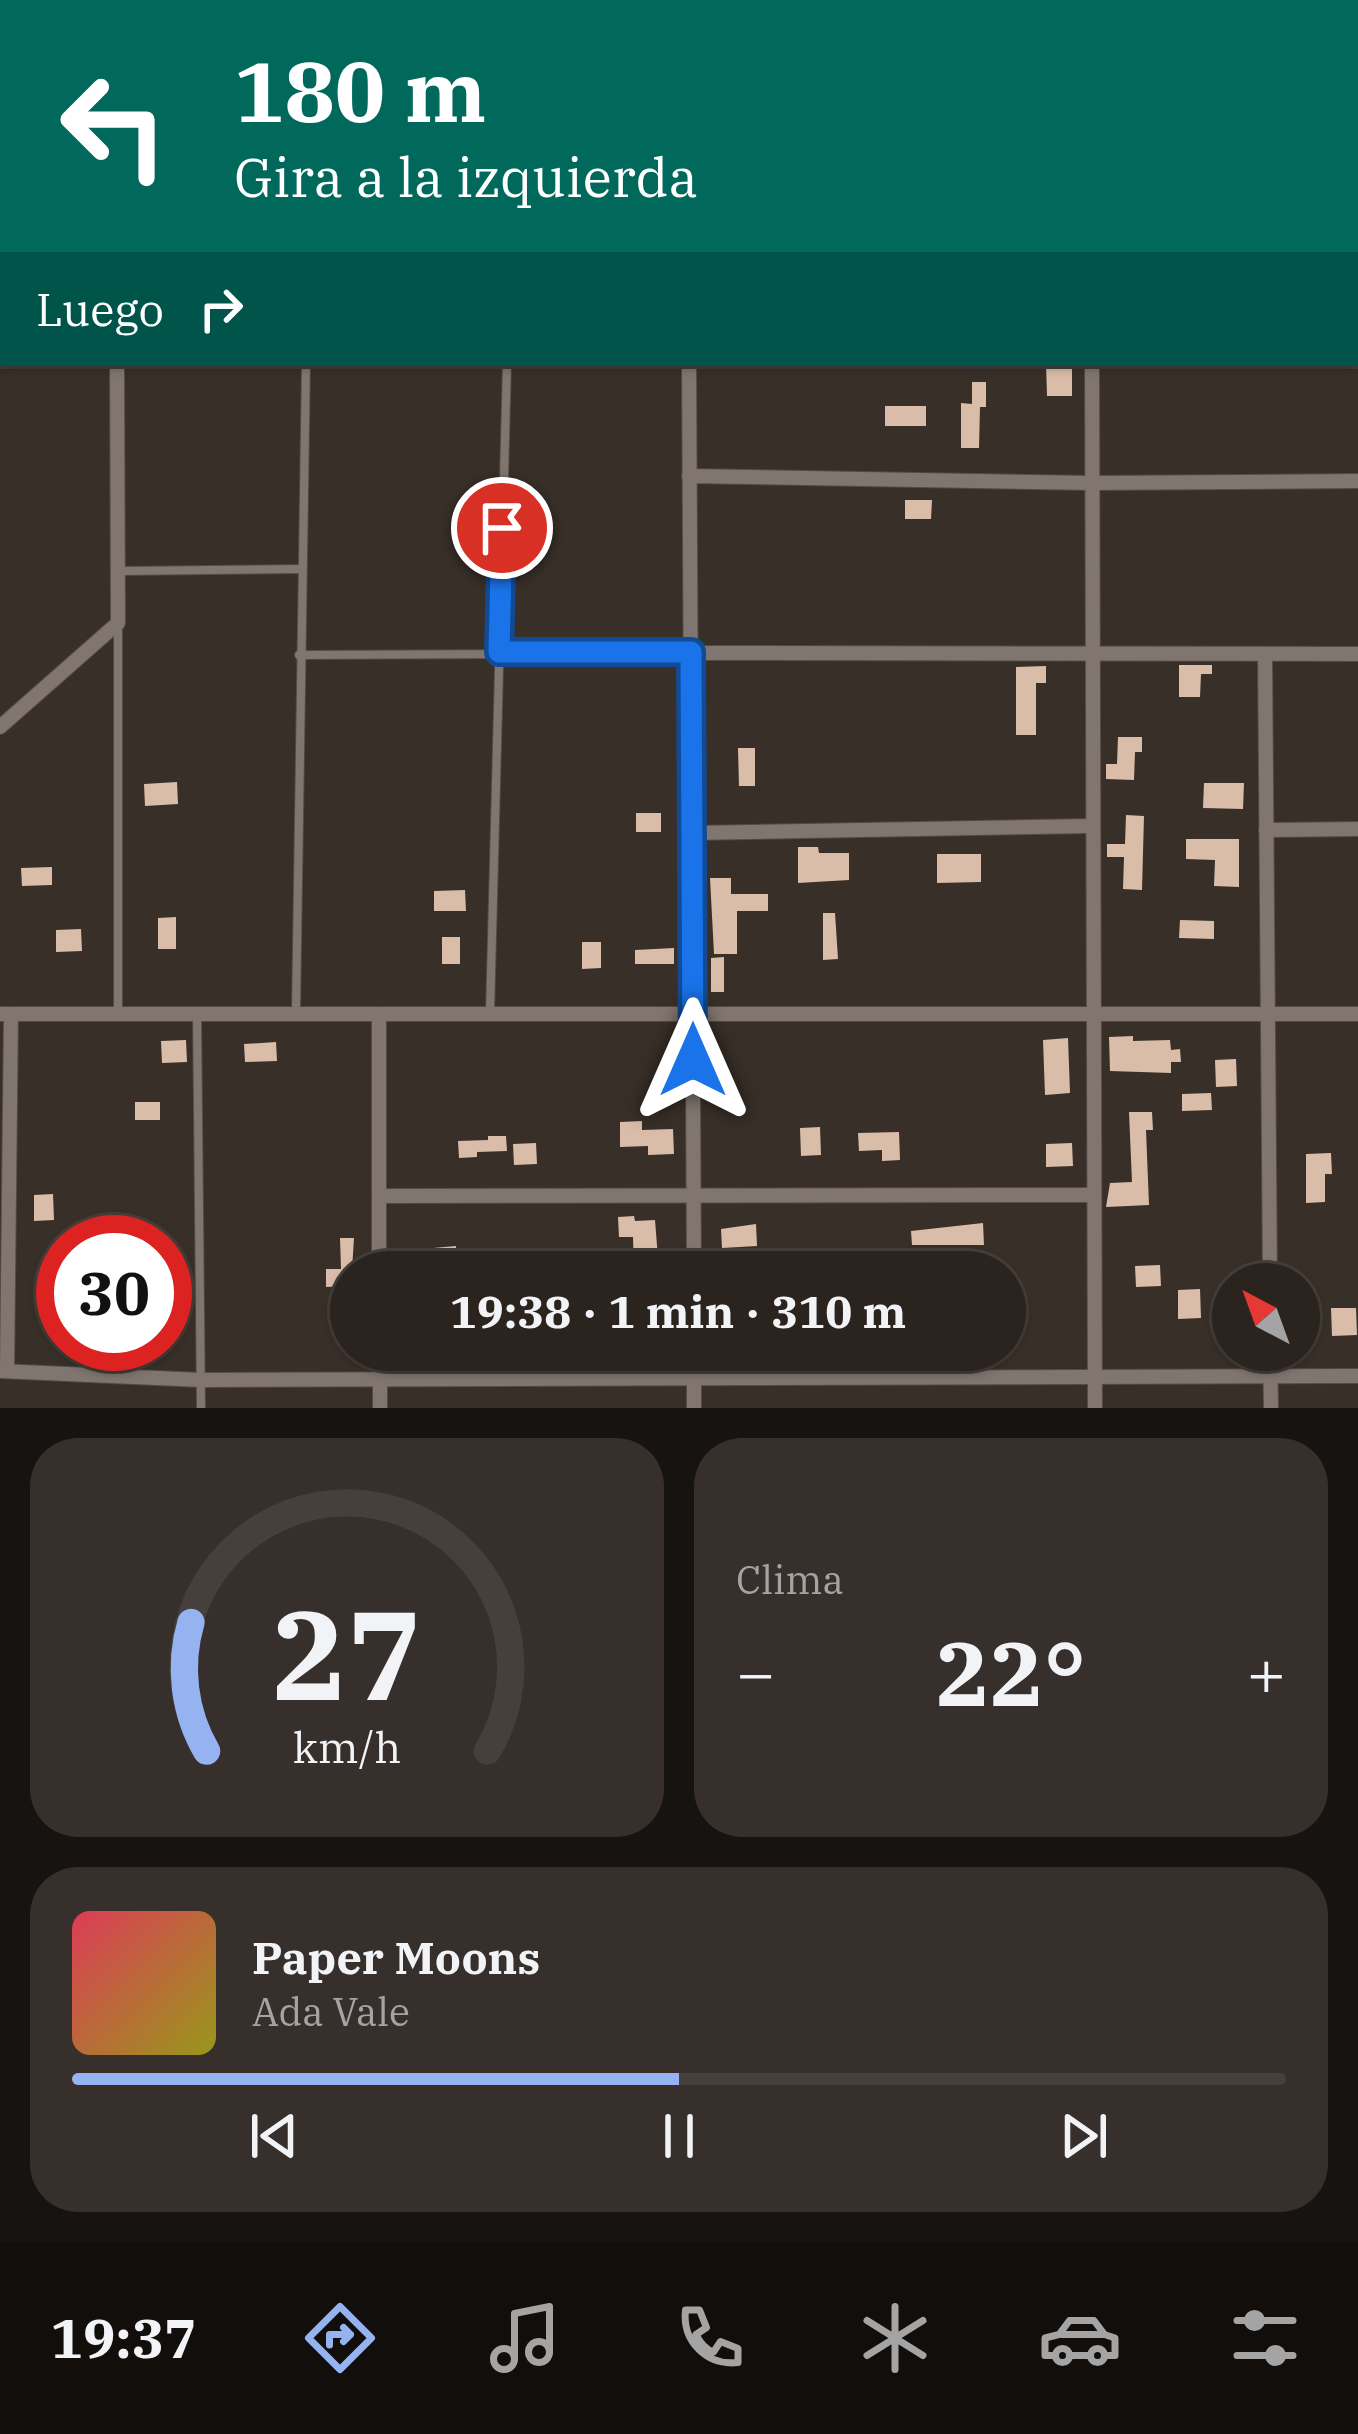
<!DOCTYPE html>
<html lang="es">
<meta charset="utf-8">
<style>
:root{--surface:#2a231e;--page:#362f2b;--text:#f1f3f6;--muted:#a5a4a4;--line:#46403c;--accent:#95b2f1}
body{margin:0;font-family:"IBM Plex Serif",serif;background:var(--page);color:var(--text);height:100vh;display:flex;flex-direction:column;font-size:45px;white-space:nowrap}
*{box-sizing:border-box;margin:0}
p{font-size:39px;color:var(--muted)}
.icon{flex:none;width:66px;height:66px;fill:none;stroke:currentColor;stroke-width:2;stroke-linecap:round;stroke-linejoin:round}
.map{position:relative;height:1408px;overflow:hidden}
.panel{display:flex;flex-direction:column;gap:30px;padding:30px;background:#171310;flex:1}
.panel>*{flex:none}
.guide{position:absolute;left:0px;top:0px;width:1359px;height:366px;box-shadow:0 3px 9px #0004,0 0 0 3px var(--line);background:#00695c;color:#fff;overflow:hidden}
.needle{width:78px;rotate:319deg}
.buttons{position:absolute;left:1212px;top:1263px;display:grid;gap:24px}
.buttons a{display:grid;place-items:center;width:108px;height:108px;border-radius:50%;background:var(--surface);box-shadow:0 3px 9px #0004,0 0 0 3px var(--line);font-size:60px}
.speed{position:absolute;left:36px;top:1215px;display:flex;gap:24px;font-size:60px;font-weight:700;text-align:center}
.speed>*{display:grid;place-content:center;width:156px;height:156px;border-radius:50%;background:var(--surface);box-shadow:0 3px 9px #0004,0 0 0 3px var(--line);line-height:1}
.speed .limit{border:18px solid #d22;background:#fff;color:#111}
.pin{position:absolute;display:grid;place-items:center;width:102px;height:102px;color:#fff;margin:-51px;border:6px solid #fff;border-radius:50%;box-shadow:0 3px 12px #0007}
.me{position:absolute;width:132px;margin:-66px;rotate:0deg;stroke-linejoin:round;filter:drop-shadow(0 0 9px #0008)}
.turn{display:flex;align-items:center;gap:42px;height:252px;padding:0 36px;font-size:54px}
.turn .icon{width:156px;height:156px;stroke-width:2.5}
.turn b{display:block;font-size:84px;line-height:102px}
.then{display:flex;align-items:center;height:114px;padding:0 36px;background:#0003;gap:24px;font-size:45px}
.big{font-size:90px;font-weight:800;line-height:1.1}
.panel .tile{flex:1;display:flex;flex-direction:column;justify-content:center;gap:18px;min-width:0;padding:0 42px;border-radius:48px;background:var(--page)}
.panel .dial{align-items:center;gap:0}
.dial svg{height:312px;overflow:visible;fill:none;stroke:var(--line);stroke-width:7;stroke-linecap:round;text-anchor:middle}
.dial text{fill:var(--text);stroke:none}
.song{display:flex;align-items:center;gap:36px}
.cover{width:144px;height:144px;border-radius:18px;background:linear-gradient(135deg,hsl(350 70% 55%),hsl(60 70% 35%))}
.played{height:12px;border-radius:6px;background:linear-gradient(90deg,var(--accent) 50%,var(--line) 50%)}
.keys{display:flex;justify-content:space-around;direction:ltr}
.heat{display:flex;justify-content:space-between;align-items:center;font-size:66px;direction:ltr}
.panel .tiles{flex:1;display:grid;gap:30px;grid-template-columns:1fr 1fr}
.tile:last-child{grid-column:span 2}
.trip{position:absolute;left:330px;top:1251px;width:696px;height:120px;border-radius:60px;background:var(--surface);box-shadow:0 3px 9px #0004,0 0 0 3px var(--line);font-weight:800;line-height:120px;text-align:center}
.dock{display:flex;height:192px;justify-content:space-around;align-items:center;background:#110e0c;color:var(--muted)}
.dock .icon{width:84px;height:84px}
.dock .on{color:var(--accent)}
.dock b{font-size:54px;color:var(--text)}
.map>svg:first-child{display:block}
</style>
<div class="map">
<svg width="1358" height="1408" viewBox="0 0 1358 1408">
<rect width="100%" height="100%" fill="#382f28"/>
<g fill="#dabda9">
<polygon points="1046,363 1072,364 1072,396 1047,396"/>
<polygon points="972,382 986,382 986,407 980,407 979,448 961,448 961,403 972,404"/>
<rect x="885" y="406" width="41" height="20"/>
<polygon points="905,500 932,500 931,519 905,519"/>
<polygon points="1179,665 1212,665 1212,674 1201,674 1200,697 1179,697"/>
<polygon points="1046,666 1046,683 1036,683 1036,735 1016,735 1016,667"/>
<polygon points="1118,737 1142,737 1142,752 1135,752 1134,780 1106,779 1106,764 1117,764"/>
<polygon points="738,748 755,748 755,786 739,786"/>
<polygon points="177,782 178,804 145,806 144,784"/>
<polygon points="1204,783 1244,783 1243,809 1203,808"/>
<rect x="636" y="813" width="25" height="19"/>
<polygon points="1126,815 1144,816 1142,890 1123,889 1124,857 1107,857 1107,844 1125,844"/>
<polygon points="1186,839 1239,839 1239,887 1214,886 1215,860 1186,859"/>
<polygon points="798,847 818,847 819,853 849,853 849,880 798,883"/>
<polygon points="937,854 981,854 981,882 937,883"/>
<polygon points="52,867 52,885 22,886 21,868"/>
<polygon points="710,878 731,878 731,894 768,894 768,911 737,911 737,954 714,954"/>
<polygon points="465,890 466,911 434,911 434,891"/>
<polygon points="823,913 835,913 838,959 823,960"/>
<polygon points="176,917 176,949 158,949 158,918"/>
<polygon points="1180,920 1214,921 1214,939 1179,938"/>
<polygon points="81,929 82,951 56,952 56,930"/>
<rect x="442" y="937" width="18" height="27"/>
<polygon points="582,942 601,942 601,968 582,969"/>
<polygon points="674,948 674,964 635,964 635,950"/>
<polygon points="724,957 724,992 711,992 711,958"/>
<polygon points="1133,1036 1133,1041 1170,1040 1171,1050 1180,1049 1181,1062 1171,1062 1171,1073 1110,1071 1109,1037"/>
<polygon points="1068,1038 1070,1093 1045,1095 1043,1040"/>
<polygon points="186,1040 187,1062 162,1063 161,1041"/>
<polygon points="276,1042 277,1061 245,1062 244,1044"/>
<polygon points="1236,1059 1237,1086 1216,1087 1215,1060"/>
<polygon points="1211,1093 1212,1110 1182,1111 1182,1094"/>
<rect x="135" y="1102" width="25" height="18"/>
<polygon points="1129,1112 1152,1112 1153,1130 1146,1130 1149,1205 1106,1207 1110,1183 1132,1182"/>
<polygon points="642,1121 642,1130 673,1129 674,1154 648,1155 648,1146 620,1147 620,1122"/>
<polygon points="820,1127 821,1155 801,1156 800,1128"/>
<polygon points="899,1132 900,1160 882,1161 882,1150 859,1151 858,1133"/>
<polygon points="488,1136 506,1136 507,1151 477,1152 477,1157 459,1158 458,1141 488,1140"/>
<polygon points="536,1143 537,1164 514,1165 513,1144"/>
<polygon points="1072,1143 1073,1166 1046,1167 1046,1144"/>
<polygon points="1331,1153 1332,1174 1325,1174 1325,1202 1306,1203 1306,1154"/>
<polygon points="53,1194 54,1220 34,1221 34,1195"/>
<polygon points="634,1216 635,1221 655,1220 659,1271 634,1272 633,1237 619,1237 618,1217"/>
<polygon points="983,1223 984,1245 912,1245 911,1231"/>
<polygon points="756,1224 757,1246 722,1248 721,1229"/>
<polygon points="340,1238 354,1238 351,1286 326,1287 326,1269 341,1269"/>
<polygon points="456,1246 457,1272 434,1272 433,1248"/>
<polygon points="1160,1265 1161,1286 1136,1287 1135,1266"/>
<polygon points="1200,1289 1201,1318 1178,1319 1178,1290"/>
<polygon points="1331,1308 1356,1308 1357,1335 1332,1336"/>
</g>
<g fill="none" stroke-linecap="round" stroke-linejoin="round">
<g stroke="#534b46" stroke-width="10">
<g id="lane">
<polyline points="0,300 3,300"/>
<polyline points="119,571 301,569"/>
<polyline points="299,655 691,653"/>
<polyline points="118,1012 118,625"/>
<polyline points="296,1012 306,363"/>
<polyline points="490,1013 507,363"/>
<polyline points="197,1014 201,1408"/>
</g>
</g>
<g stroke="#534b46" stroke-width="16">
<g id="street">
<polyline points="114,0 114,3"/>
<polyline points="308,0 308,3"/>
<polyline points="602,0 602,3"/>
<polyline points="1092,0 1092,3"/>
<polyline points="1270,3 1270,0"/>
<polyline points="0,122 3,122"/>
<polyline points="1356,124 1358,124"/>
<polyline points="1356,307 1358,307"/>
<polyline points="689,363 694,1272"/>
<polyline points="1092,363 1095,1408"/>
<polyline points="689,476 1092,483 1358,481"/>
<polyline points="691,653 1358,654"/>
<polyline points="1265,654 1270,1284"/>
<polyline points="0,727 118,623 117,363"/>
<polyline points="1266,830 1358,829"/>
<polyline points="692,833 1092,826"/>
<polyline points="0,1014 1358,1014"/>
<polyline points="379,1014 379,1272"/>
<polyline points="379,1196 1094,1195"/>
<polyline points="380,1350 380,1408"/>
<polyline points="694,1350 694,1408"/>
<polyline points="1270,1350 1271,1408"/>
<polyline points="0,1371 201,1380 1358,1376"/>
<polyline points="7,1371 11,1014"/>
</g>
</g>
<use href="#lane" stroke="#81766f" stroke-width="8"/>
<use href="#street" stroke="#81766f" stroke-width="14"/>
</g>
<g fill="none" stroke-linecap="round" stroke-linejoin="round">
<g stroke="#114b97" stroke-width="30">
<polyline id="route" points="502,528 499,652 691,652 693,1060"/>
</g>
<use href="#route" stroke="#1a73e8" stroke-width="21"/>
</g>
</svg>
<div class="buttons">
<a><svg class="needle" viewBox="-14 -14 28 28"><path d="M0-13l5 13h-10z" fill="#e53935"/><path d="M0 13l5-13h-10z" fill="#a5a4a4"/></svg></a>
</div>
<div class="speed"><div class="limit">30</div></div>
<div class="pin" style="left:502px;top:528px;background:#d93025"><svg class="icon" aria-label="arrive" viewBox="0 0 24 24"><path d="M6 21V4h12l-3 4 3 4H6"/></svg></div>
<svg class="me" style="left:693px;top:1060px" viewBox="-20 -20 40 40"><path d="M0-17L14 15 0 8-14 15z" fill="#1a73e8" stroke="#fff" stroke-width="4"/></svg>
<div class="trip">19:38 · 1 min · 310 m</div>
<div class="guide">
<div class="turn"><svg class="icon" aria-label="left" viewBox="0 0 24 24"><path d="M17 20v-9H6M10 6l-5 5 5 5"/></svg><div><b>180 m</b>Gira a la izquierda</div></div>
<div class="then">Luego<svg class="icon" aria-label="right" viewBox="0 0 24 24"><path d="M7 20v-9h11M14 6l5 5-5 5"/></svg></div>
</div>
</div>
<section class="panel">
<div class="tiles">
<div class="tile dial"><svg viewBox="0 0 100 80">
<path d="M14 69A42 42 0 1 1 86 69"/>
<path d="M14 69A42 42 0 0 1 10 36" stroke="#95b2f1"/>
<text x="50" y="56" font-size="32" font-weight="700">27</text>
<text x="50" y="72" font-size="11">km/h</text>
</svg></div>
<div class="tile"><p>Clima</p>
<div class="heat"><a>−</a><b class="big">22°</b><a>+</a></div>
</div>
<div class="tile">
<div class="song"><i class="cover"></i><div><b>Paper Moons</b><p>Ada Vale</p></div></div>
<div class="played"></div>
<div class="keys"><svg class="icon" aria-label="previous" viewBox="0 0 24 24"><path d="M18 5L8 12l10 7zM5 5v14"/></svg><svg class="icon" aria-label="pause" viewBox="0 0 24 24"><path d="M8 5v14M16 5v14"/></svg><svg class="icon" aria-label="next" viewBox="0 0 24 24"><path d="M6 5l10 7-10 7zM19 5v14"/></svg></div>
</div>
</div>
</section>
<nav class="dock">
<b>19:37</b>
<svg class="icon on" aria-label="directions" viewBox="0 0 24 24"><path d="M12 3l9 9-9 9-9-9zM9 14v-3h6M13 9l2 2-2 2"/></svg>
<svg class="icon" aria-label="music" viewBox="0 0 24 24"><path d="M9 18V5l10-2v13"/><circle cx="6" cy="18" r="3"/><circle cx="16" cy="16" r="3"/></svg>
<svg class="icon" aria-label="phone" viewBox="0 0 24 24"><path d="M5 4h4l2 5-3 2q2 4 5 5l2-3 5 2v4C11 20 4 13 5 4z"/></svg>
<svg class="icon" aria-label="climate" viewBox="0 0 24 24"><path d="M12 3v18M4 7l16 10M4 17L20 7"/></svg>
<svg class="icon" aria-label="car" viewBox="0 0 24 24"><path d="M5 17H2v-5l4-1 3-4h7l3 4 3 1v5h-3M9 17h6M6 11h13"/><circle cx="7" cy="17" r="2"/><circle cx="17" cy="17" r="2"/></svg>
<svg class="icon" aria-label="filters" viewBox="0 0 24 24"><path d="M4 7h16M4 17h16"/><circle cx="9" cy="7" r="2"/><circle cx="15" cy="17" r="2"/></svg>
</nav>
